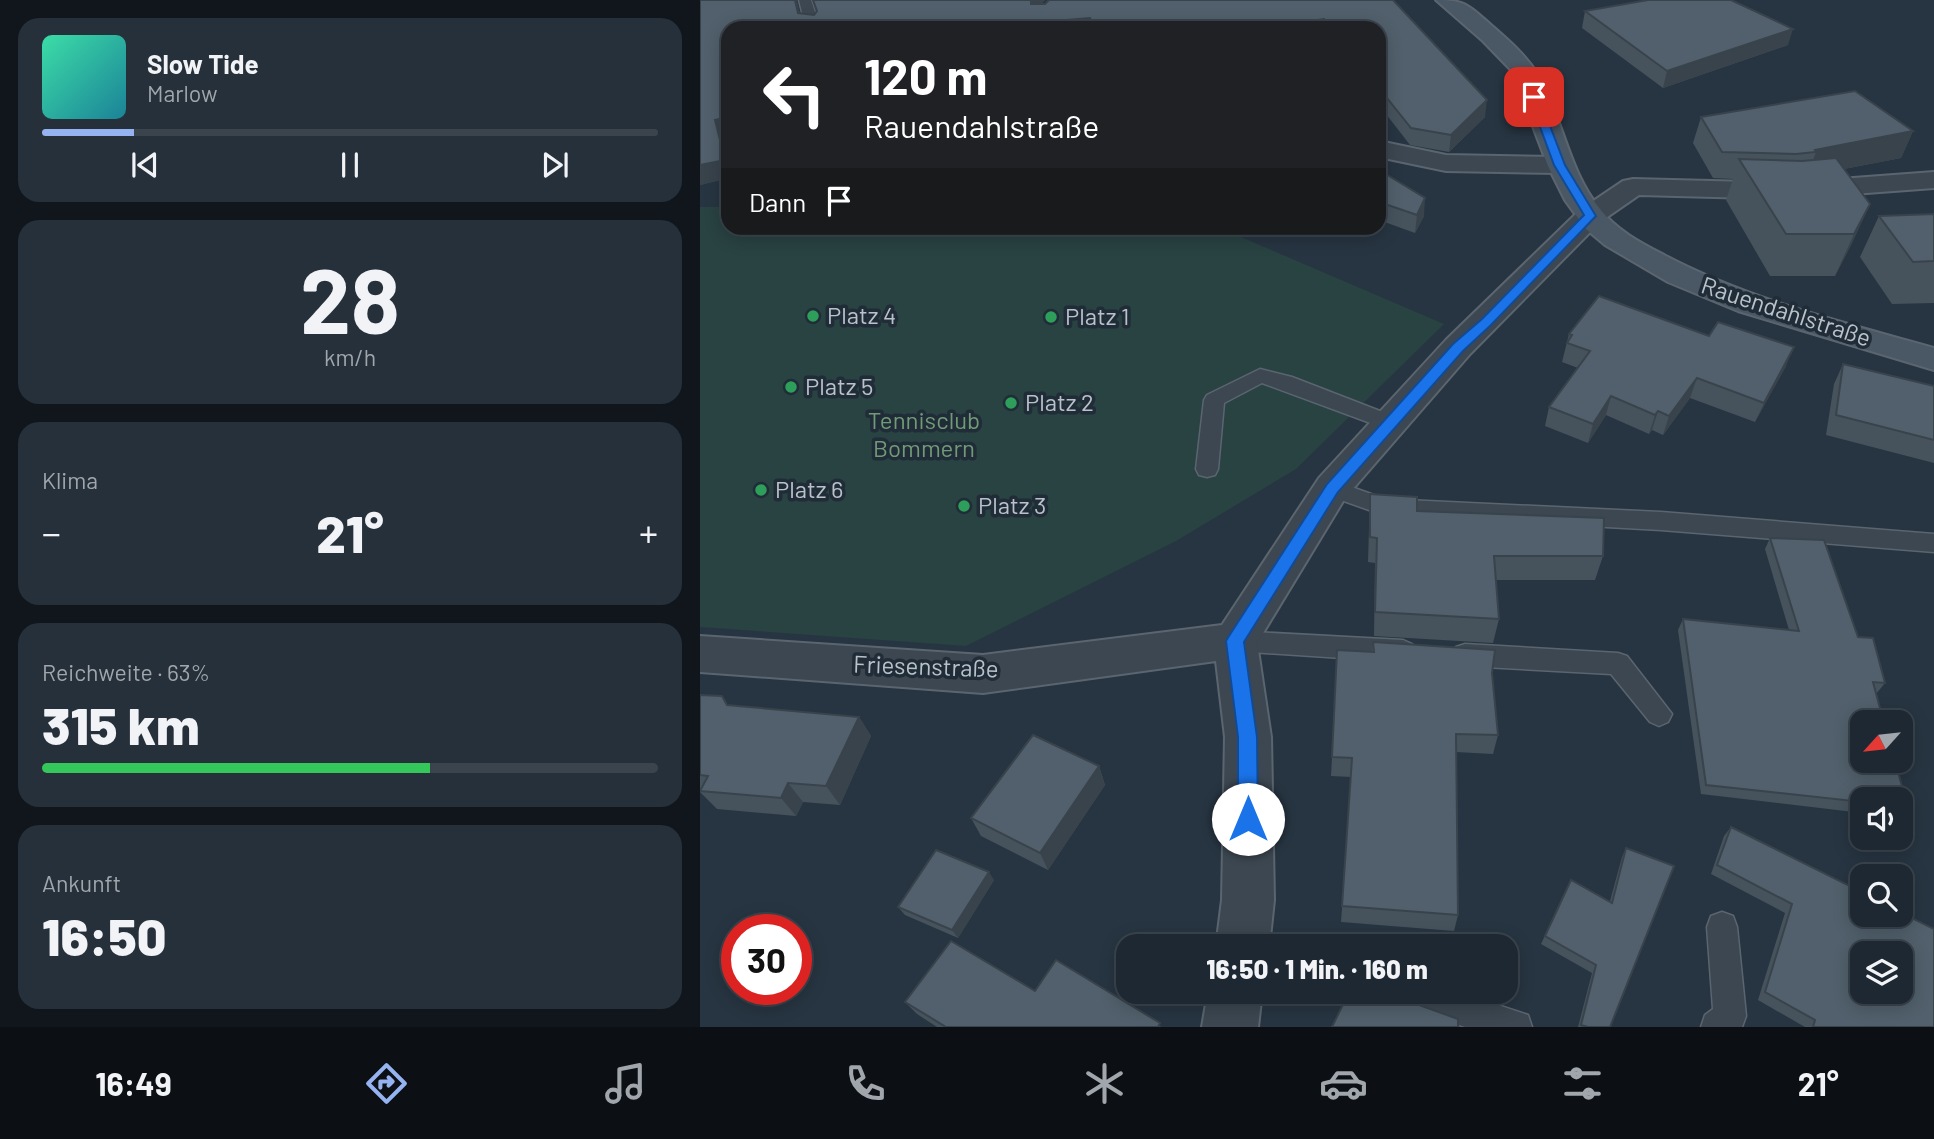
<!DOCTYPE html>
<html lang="de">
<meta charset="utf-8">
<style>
:root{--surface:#1d2832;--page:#25303a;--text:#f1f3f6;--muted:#a0a6ac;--line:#3b444d;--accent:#95b2f1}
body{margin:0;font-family:Barlow,sans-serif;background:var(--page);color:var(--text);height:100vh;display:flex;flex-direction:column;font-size:26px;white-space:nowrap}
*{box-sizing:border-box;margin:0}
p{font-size:23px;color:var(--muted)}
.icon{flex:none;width:38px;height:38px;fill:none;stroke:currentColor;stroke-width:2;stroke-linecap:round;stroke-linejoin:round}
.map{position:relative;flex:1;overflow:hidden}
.drawer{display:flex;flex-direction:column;gap:18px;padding:18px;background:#10161c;width:700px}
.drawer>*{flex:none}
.banner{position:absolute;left:21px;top:21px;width:665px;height:214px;border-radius:21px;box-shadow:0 4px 18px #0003,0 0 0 2px var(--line);background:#202124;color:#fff;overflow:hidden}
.needle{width:46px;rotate:243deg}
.tools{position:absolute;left:1150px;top:710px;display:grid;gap:14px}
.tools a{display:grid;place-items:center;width:63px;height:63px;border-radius:14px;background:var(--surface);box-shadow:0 4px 18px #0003,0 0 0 2px var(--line);font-size:35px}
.speed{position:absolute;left:21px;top:914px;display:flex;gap:14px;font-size:35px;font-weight:700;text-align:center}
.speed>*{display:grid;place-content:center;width:91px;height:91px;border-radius:50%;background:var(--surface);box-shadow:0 4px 18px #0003,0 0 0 2px var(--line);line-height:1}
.speed .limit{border:10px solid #d22;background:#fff;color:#111}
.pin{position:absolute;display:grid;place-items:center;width:60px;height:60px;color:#fff;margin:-30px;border-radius:14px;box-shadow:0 4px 10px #0006}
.me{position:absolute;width:77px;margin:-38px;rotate:0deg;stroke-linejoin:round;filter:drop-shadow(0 0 5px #0008)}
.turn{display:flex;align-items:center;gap:24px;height:147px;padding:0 28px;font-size:32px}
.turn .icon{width:91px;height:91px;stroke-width:2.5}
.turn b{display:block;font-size:49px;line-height:60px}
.then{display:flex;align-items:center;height:66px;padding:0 28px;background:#0003;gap:14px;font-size:26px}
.big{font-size:52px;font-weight:800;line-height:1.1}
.drawer .tile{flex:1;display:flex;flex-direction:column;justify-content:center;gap:10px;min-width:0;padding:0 24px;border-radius:21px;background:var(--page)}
.drawer .dial{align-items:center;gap:0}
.dial b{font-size:91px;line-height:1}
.song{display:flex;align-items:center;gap:21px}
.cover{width:84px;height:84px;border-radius:10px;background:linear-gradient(135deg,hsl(160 70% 55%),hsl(190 70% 35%))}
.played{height:7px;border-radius:4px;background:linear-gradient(90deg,var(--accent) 15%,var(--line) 15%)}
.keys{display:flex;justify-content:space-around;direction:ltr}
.heat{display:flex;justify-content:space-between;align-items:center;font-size:38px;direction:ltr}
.charge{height:10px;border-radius:5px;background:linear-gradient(90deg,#34c759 63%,var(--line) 0)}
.trip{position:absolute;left:416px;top:934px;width:402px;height:70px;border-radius:21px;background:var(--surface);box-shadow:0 4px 18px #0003,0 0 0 2px var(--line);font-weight:800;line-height:70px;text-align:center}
.tabs{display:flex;height:112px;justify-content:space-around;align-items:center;background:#0c1014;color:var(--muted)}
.tabs .icon{width:49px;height:49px}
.tabs .current{color:var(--accent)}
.tabs b{font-size:32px;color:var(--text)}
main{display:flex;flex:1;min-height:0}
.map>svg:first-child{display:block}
</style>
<main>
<section class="drawer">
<div class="tile">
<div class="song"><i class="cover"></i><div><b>Slow Tide</b><p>Marlow</p></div></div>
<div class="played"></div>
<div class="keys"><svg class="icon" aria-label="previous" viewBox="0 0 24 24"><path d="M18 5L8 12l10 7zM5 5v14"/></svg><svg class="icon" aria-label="pause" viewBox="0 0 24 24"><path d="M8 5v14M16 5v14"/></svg><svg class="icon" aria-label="next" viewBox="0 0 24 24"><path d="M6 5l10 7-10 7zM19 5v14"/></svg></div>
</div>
<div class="tile dial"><b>28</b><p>km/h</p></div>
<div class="tile"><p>Klima</p>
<div class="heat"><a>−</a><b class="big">21°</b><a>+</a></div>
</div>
<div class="tile"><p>Reichweite · 63%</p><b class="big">315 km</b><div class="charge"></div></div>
<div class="tile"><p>Ankunft</p><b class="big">16:50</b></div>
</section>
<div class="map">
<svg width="1234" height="1027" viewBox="0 0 1234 1027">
<rect width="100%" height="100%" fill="#273542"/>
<polygon fill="#294242" points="0,207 28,207 28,228 520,228 744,324 596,469 476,541 266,646 0,627"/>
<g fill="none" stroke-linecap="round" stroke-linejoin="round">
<g stroke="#5a656f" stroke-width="3">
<g id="lane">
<polygon points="99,0 111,0 120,28 106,28"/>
<polygon points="560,369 592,377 698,418 701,423 698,428 691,430 684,428 562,383 524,403 518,469 515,475 507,477 499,475 496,469 504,400 507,395"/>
<polygon points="632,480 685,499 961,512 1234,534 1234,552 961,530 683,515 624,494 621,488 624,482"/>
<polygon points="535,631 703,640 712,644 716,651 712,658 703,662 535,651 526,648 522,641 526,634"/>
<polygon points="765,644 918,653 927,656 972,714 968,722 959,726 950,722 911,674 765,666 756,663 752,655 756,647"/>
<polygon points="1022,912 1033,916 1037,927 1046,1016 1042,1027 1001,1027 1005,1015 1013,1009 1007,927 1011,916"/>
<polygon points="690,992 758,992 828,1015 832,1027 765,1027 695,1003"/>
</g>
</g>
<g stroke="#5a656f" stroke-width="4">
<g id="street">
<polygon points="679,141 746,155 859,157 868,159 872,165 868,171 859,173 746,171 679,157"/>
<polygon points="1234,172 1234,188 1086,199 939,195 900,222 770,354 645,498 557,643 571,737 574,900 569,947 516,947 522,900 525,737 516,661 283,693 0,672 0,636 283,655 522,625 619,478 746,340 880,210 923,181 933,179 1086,183"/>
<polygon points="508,992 562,992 558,1027 502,1027"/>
</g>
</g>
<g stroke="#5a656f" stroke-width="4">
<path id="secondary" d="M736 0C766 0 769 6 791 25 808 40 826 55 838 75 863 118 868 170 900 209 916 230 941 243 964 255 1049 300 1142 322 1234 348V370L1038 311 968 282 905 245 886 229 865 200 848 166 812 71 783 41Z"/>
</g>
<use href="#lane" fill="#3c4751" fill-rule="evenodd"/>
<use href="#street" fill="#3c4751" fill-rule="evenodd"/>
<use href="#secondary" fill="#4a5764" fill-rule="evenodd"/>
</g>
<g fill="#46535d">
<polygon points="0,0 96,1 100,13 114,15 117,11 113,0 345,0 341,4 693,0 785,117 749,152 710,145 679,105 679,28 28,28 28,136 23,137 28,158 28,178 0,185"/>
<polygon points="885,11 1088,45 963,88 882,28"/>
<polygon points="1001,117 1213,131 1201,158 1144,169 1170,204 1151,245 1135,276 1070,276 1026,200 1033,179 1013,178 993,143"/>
<polygon points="679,170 724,216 715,233 679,220"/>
<polygon points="1234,214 1234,303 1192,304 1160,257 1179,216"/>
<polygon points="869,334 1086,366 1055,422 990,398 963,435 952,430 949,434 906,415 888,443 845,426 849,407 878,368 862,362"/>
<polygon points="1143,364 1234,386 1234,463 1126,435 1134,384"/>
<polygon points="670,494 717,511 903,556 895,580 796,580 799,619 793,643 674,636 675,563 668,562"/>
<polygon points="1070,538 1158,637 1185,683 1176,694 1208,808 1200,816 1200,800 1162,800 1162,813 1001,794 978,630 983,619 1089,630 1065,549"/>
<polygon points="673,642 792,673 798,735 793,754 756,752 758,915 754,931 641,922 651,777 631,776 632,757 672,652"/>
<polygon points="0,695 29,705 159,717 171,736 140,805 103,802 96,816 17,809 0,792"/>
<polygon points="399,766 405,785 348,870 281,836 271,818"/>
<polygon points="1031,827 1234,1027 1105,1027 1058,1000 1085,913 1011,874 1024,836"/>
<polygon points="926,848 910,1027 878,1027 892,973 841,944 871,880 910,901 922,857"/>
<polygon points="294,880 258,938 205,915 198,907"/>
<polygon points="335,991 462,1027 237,1027 217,1014 205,1002"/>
</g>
<g fill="#39434c">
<polygon points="95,0 97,0 103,28 98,13"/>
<polygon points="331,0 345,0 334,10 331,4"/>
<polygon points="624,19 624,28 563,28"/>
<polygon points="1093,29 1088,45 963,88 967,71"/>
<polygon points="787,100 785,117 749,152 751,135"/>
<polygon points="28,117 28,136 23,137 28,158 28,178 0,185 0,165 15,120"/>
<polygon points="1213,131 1201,158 1107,176 1116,152 1115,150"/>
<polygon points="725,198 724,216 715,233 717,215"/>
<polygon points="1170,204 1151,245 1135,276 1154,234"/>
<polygon points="1094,347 1086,366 1055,422 1064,403"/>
<polygon points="997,378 990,398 963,435 969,416"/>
<polygon points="911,396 906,415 888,443 893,424"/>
<polygon points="958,411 952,430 949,434 955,415"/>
<polygon points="159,717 171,736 140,805 126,786"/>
<polygon points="399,766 405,785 348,870 340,853"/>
<polygon points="88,783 103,802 96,816 81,798"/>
<polygon points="289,872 294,880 258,938 252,930"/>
</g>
<g fill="#51606c" stroke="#39434c" stroke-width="2" fill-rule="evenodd">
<polygon points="0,0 95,0 98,13 114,15 117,11 113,0 331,0 331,4 345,4 349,0 693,0 787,100 751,135 711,128 679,88 679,28 631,28 624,19 563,28 395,28 390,18 271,28 28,28 28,117 15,120 25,160 0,165"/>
<polygon points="948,0 1031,0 1093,29 967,71 885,11"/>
<polygon points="1155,91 1213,131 1115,150 1116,152 1096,154 1022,152 1001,117"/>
<polygon points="1136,158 1170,204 1154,234 1086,234 1039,159 1102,161"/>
<polygon points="679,170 725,198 717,215 679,202"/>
<polygon points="1234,214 1234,261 1213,262 1179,216"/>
<polygon points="899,296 1009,336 1018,322 1094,347 1064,403 997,378 969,416 958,411 955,415 911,396 893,424 849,407 890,351 867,343 872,335 869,334"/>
<polygon points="1143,364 1234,386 1234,440 1136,415"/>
<polygon points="670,494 717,497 717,511 904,518 903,556 794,556 799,619 675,612 677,538 670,537"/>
<polygon points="1070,538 1124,540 1158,637 1173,638 1185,683 1173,682 1184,723 1162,723 1162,761 1195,761 1208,808 1200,807 1200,800 1162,800 1162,802 1006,785 983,619 1099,631"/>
<polygon points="673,642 795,650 792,673 798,735 756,734 758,915 642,906 652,758 632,757 637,650 674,652"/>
<polygon points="0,695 22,696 27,705 159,717 126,786 88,783 81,798 0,791 8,776 0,775"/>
<polygon points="333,735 399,766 340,853 271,818"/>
<path d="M1031 827 1162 892V915H1200V912L1234 929V1027H1113L1115 1020 1065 992 1092 904 1017 865ZM1162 954H1200V992H1162Z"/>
<polygon points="926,848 974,866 910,1027 888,1027 881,1025 896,965 845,936 871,880 912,903"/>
<polygon points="236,850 289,872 252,930 198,907"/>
<polygon points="251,941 335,991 356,960 460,1023 458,1027 246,1027 205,1002"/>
<polygon points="649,992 683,992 758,1019 758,1027 632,1027"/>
</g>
<polygon fill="#1a73e8" stroke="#114b97" stroke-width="2" points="834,94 839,97 865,165 896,216 791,325 763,351 638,492 544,642 557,737 558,819 555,826 548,828 541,826 538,819 538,737 526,641 529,636 627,484 753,344 782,319 884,215 854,165 829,97"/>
<g fill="#2e9e5b" stroke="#202c37" stroke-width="2.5">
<circle cx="113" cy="316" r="7"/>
<circle cx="351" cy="317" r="7"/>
<circle cx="91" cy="387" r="7"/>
<circle cx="311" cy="403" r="7"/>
<circle cx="61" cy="490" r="7"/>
<circle cx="264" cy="506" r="7"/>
</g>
<g text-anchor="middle" stroke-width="7" stroke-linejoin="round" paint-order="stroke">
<g font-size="24" fill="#b9c2cb" stroke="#202c37">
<text transform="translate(1086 312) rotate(18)" y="8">Rauendahlstraße</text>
<text transform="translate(226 667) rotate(2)" y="8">Friesenstraße</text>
</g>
<g font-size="24" fill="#b9c2cb" stroke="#202c37" text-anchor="start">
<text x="127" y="324">Platz 4</text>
<text x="365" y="325">Platz 1</text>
<text x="105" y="395">Platz 5</text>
<text x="325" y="411">Platz 2</text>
<text x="75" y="498">Platz 6</text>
<text x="278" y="514">Platz 3</text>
</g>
<g font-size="24" fill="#719b76" stroke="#202c37">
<text x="224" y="429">Tennisclub<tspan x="224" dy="28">Bommern</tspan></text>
</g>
</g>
</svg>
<div class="tools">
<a><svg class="needle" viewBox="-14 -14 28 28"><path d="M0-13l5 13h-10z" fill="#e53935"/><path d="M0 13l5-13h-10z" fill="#a0a6ac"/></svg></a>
<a><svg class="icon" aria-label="sound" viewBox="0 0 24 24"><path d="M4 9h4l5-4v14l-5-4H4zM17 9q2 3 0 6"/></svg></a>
<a><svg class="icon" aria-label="search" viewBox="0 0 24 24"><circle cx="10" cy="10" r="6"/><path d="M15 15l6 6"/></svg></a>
<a><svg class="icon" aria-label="layers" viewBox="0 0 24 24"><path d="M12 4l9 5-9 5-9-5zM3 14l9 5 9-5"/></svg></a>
</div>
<div class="speed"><div class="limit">30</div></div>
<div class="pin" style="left:834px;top:97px;background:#d93025"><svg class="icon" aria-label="arrive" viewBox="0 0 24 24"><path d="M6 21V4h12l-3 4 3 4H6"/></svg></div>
<svg class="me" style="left:548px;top:819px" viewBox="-20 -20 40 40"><circle r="19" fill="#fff"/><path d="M0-13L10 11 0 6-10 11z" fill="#1a73e8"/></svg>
<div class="trip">16:50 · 1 Min. · 160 m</div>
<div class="banner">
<div class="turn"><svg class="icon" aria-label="left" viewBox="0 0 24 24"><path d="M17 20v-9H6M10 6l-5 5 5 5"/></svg><div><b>120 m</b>Rauendahlstraße</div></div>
<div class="then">Dann<svg class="icon" aria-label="arrive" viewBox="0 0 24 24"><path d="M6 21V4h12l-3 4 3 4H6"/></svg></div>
</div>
</div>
</main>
<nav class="tabs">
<b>16:49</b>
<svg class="icon current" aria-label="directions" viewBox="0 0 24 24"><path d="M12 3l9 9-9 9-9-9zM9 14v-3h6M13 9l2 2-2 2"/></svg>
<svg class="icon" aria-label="music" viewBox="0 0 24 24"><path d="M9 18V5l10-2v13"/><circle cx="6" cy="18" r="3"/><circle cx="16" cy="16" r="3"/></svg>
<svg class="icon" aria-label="phone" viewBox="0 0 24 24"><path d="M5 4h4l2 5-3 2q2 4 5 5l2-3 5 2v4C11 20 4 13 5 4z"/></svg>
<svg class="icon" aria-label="climate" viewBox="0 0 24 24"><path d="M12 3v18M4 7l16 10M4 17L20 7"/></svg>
<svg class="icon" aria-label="car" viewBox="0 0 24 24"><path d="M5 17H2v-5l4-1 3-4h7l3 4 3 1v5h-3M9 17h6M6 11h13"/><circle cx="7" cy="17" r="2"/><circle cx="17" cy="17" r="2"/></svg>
<svg class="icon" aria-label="filters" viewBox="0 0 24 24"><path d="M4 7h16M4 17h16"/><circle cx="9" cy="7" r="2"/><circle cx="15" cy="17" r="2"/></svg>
<b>21°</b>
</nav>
